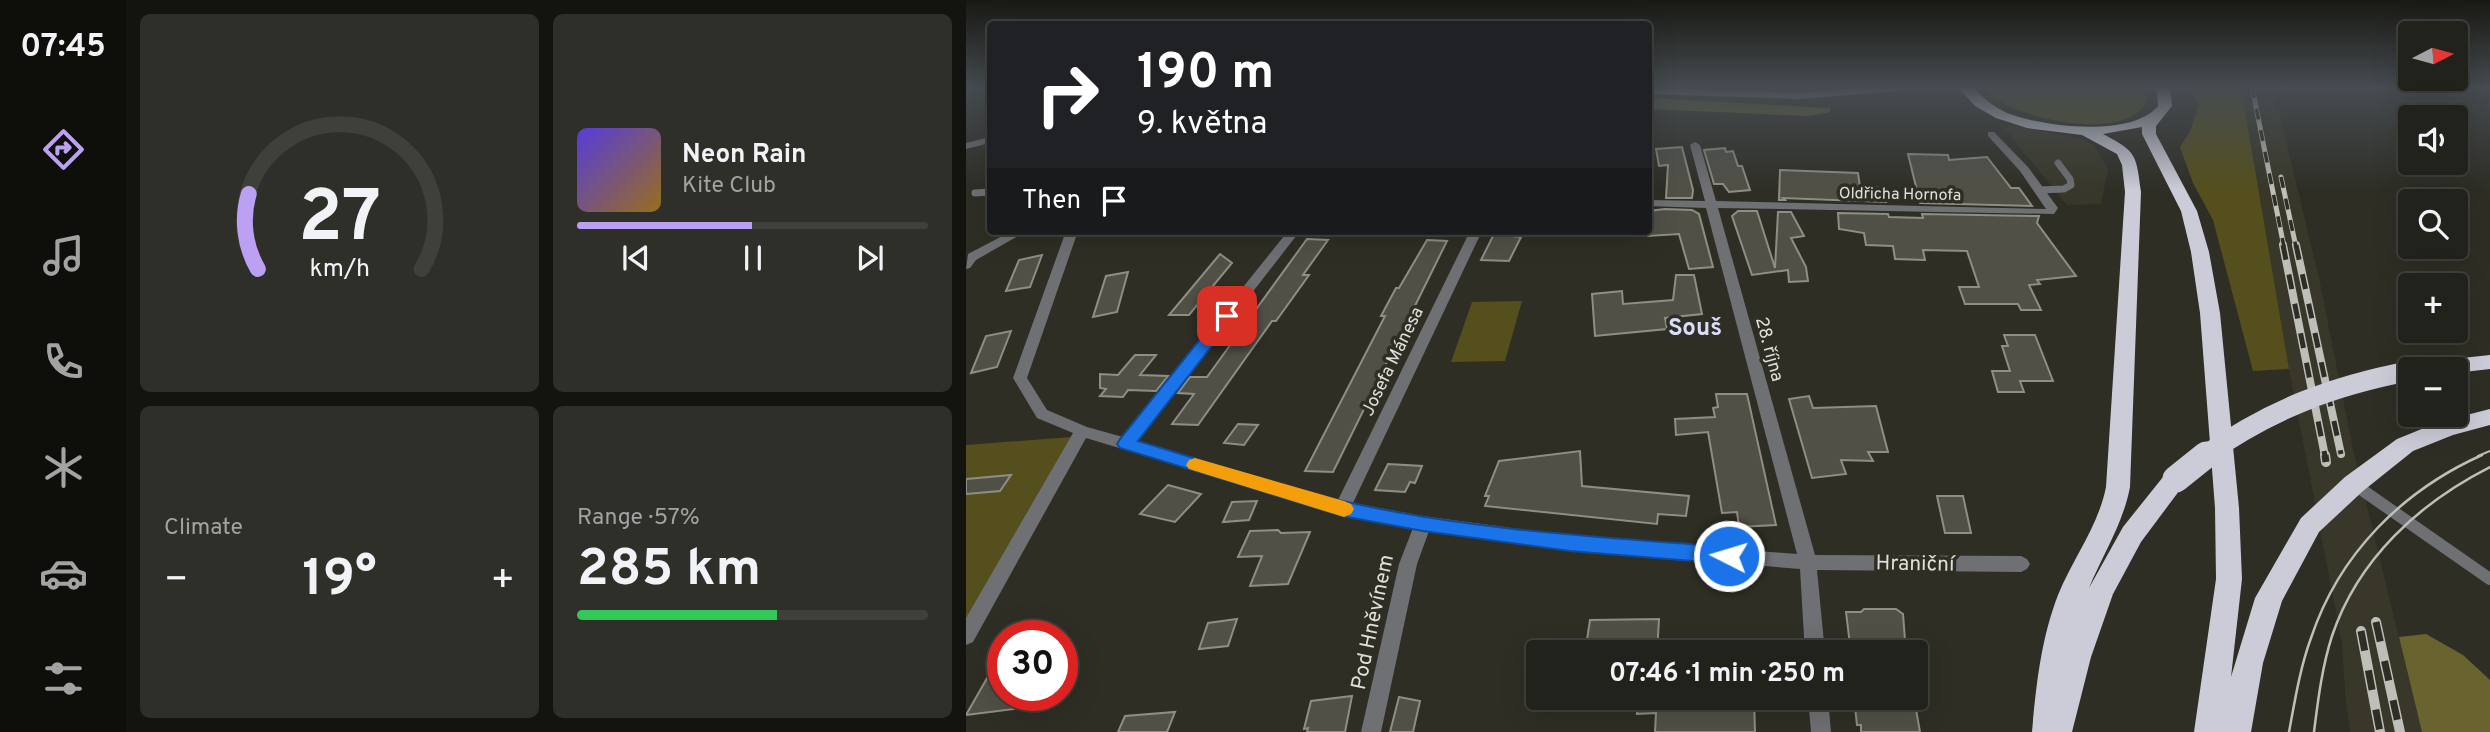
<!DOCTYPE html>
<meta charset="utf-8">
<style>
:root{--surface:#22221c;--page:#2e2f29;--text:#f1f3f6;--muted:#a2a4a3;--line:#3f3f3b;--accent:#bca0f2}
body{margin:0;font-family:Overpass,sans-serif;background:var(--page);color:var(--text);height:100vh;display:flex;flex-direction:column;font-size:26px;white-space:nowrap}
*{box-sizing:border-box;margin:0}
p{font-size:23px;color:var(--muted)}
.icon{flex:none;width:38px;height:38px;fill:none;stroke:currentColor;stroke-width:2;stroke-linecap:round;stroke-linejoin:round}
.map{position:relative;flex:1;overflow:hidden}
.panel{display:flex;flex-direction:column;gap:14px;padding:14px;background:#13130f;width:840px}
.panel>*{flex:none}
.top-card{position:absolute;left:21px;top:21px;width:665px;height:214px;border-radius:7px;box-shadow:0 7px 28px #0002,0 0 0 2px var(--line);background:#202124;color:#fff;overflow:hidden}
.needle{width:46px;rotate:84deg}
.buttons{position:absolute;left:1432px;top:21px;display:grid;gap:14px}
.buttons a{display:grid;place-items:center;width:70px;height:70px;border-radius:7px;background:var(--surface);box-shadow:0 7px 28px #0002,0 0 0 2px var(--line);font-size:35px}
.speed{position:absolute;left:21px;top:620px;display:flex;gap:14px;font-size:35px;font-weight:700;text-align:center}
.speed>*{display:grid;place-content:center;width:91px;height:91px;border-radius:50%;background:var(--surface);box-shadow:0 7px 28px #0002,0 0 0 2px var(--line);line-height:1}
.speed .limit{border:10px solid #d22;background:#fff;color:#111}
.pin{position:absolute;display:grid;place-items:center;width:60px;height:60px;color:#fff;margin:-30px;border-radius:14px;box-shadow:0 4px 10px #0006}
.me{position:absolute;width:77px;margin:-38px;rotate:275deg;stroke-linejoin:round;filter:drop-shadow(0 0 5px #0008)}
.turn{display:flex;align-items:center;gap:24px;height:147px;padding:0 35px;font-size:32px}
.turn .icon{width:91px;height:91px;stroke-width:2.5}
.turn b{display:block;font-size:49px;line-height:60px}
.then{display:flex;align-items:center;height:66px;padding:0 35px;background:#0003;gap:14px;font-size:26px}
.big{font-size:52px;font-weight:700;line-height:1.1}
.panel .widget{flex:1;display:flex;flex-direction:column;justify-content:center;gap:10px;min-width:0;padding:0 24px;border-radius:10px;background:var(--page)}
.panel .dial{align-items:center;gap:0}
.dial svg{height:182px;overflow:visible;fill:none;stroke:var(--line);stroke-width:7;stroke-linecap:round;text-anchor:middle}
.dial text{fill:var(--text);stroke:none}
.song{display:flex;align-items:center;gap:21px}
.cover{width:84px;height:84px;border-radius:10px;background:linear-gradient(135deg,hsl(250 70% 55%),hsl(40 70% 35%))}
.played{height:7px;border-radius:4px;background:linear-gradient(90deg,var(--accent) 50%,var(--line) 50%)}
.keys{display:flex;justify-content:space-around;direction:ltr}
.heat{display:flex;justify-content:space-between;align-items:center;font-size:38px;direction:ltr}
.charge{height:10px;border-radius:5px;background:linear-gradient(90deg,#34c759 57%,var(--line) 0)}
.panel .tiles{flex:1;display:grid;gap:14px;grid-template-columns:repeat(2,1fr)}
.trip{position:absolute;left:560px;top:640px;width:402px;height:70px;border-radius:7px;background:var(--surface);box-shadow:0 7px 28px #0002,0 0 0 2px var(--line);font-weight:700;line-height:70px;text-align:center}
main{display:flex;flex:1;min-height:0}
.menu{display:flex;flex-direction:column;width:126px;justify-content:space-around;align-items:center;background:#0e0e0b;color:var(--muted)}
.menu .icon{width:49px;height:49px}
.menu .selected{color:var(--accent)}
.menu b{font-size:32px;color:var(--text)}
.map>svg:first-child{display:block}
</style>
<main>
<nav class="menu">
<b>07:45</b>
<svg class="icon selected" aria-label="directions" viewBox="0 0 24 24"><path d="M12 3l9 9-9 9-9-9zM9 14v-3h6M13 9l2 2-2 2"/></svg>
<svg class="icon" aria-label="music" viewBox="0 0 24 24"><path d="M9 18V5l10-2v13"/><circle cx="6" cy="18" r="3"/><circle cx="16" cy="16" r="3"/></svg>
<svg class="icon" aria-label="phone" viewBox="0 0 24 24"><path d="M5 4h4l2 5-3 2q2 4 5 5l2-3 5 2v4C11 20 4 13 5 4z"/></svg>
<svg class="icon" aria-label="climate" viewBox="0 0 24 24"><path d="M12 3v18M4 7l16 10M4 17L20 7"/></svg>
<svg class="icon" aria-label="car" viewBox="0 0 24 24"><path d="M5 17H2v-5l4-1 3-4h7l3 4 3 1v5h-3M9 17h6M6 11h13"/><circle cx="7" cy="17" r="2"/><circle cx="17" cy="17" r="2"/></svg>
<svg class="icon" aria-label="filters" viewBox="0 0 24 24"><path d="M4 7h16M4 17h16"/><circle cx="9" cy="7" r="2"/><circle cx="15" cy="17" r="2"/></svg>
</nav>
<section class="panel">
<div class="tiles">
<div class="widget dial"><svg viewBox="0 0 100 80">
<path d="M14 69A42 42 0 1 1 86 69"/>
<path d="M14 69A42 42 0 0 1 10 36" stroke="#bca0f2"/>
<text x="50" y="56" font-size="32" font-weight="700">27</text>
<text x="50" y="72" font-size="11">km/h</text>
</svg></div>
<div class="widget">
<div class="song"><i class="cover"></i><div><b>Neon Rain</b><p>Kite Club</p></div></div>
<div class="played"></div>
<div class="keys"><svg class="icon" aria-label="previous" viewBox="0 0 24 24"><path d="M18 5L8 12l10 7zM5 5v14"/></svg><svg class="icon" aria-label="pause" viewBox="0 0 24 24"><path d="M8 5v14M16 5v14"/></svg><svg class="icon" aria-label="next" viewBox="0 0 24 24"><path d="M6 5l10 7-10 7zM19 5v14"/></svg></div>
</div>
<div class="widget"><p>Climate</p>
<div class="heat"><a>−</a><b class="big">19°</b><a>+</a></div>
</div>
<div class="widget"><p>Range · 57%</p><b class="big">285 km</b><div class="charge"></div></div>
</div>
</section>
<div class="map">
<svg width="1524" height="732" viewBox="0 0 1524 732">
<rect width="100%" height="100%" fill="#2e2e25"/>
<g fill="#383729">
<polygon points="1275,87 1307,87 1353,278 1387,449 1456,732 1384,732 1380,704 1376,643 1323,369"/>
<polygon points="1046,125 1115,139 1128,145 1142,169 1135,204 1101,205 1038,128"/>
</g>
<g fill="#544f1d">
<path d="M1015 87H1177L1181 100C1163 146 1039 118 1015 87Z"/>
<polygon points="1221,87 1275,87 1323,369 1287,371 1247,220 1227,183 1214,147 1224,131 1233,105"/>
<polygon points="556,301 539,361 485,362 506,302"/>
<polygon points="105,437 0,619 0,445"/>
</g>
<g fill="#68632f">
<polygon points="683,98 864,108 864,112 843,116 683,109"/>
<polygon points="1460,634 1497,655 1524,680 1524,732 1456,732 1433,637"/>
</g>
<g fill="#505046" stroke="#8f8e84" stroke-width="2">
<polygon points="716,147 727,190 726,198 700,198 702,165 693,166 690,149"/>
<polygon points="759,148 760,152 767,151 772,166 776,166 784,190 763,192 757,184 748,184 738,150"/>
<polygon points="942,154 982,155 983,160 1021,157 1045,188 1053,188 1066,206 954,203"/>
<polygon points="814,170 892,173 894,187 916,188 920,202 817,198 819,200 813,200"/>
<polygon points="699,209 726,210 733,214 747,267 723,269 713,234 682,236 682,211"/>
<polygon points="772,211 791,211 809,268 812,212 825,212 838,236 825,238 840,267 842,281 823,282 822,270 786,275 766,216"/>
<polygon points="872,213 922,214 923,217 957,218 956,214 1073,216 1071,223 1110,276 1071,280 1074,284 1063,285 1075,310 1055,310 1052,304 999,304 993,287 1013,287 1001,251 957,250 959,260 929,259 927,246 900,245 898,233 873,229"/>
<polygon points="528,234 555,237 543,261 515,260"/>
<polygon points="341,239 362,240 337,275 343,275 310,321 306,321 232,425 206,424 228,394 212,393 224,377 241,377"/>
<polygon points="461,240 481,241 367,472 339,471 419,316 415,316 430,288 433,288"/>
<polygon points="254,254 266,263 223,315 203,315"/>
<polygon points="76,255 64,287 40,291 53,260"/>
<polygon points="162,272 151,312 127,317 140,276"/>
<polygon points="710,275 728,275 736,314 699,318 701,329 629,336 626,294 656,291 657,304 707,300"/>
<polygon points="45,331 31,367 5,373 20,336"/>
<polygon points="1038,335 1069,335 1087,381 1054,381 1058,392 1032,392 1026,371 1044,371 1036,346 1042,346"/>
<polygon points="169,355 190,355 174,375 202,376 190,391 162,390 157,397 134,396 140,389 134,388 134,374 152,375"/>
<polygon points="750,394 781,394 810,525 773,527 771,512 756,513 742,432 710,435 709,419 749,417 747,408 752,407"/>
<polygon points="843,396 847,408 910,406 922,452 902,452 907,461 875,460 880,474 846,478 823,399"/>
<polygon points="272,424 292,425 278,445 258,443"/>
<polygon points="614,451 616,486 723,496 720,516 692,514 691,524 519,506 523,496 519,496 533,461"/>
<polygon points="422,464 456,466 449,483 444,482 439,492 409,490"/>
<polygon points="45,475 34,491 0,494 0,479"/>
<polygon points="202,485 235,494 209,522 174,514"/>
<polygon points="971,496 997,496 1005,533 979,533"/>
<polygon points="291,501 283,520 257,522 266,502"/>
<polygon points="312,530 315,533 344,532 322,584 284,586 296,556 272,557 284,531"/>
<polygon points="898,609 930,609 937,614 940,653 885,653 880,612 895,612"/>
<polygon points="271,619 262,646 233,649 242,623"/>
<polygon points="693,619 691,653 619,653 624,620"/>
<polygon points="37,671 37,695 80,695 80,705 0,715 24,673"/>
<polygon points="386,696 379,732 341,732 342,728 338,729 345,701"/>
<polygon points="433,697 454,701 447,732 424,732"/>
<polygon points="673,698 788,698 789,732 689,732 690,713 671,714"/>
<polygon points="888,698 948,698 954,732 895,732 895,725 891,725"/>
<polygon points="209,712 201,732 152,732 159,716"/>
</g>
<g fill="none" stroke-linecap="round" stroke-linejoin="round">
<g stroke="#6f7074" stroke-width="7">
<polyline points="1073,190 1098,189 1105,185 1104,179 1092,163"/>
<polyline points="9,193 24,192"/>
</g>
<polyline stroke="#6f7074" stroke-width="12" points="1389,485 1524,579"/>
<g fill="#6f7074" fill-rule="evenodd">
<polygon points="1022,132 1028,132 1062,167 1092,208 1088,214 752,208 849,555 1055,556 1061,559 1064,564 1061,569 1055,572 851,570 859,653 839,653 834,569 604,550 463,531 451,564 415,732 395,732 433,564 447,528 376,515 120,438 7,642 0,645 0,618 107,433 71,418 47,378 100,231 112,231 61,378 81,410 121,427 157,437 322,231 334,231 171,441 372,500 504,231 516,231 387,503 457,516 604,536 831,554 740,208 682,206 682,200 739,201 724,145 729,142 734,145 750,201 1080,209 1054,171 1022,136"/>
<polygon points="24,137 24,143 0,149 0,143"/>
<polygon points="46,231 61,231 10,260 4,268 0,269 2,254"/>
<polygon points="842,698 862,698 865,732 845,732"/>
</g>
<g fill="#94959c" fill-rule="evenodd">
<polygon points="911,87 950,87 946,90 833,99 682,94 682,88 833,93"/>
<polygon points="982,87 996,87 1007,92 1002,95"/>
</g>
<g fill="#cbccd7" fill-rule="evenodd">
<path d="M992 87H1007C1017 98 1028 107 1041 113 1076 127 1166 138 1192 106L1191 93 1187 87H1201L1205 93 1206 106 1190 126V134L1231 211 1243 252 1254 313 1273 508 1276 579 1265 677 1289 598 1335 518 1379 477 1431 439 1473 422 1524 409V425L1487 435 1447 451 1397 491 1353 532 1316 601 1297 663 1285 732H1228L1250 579 1249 508 1234 313 1225 252 1215 211 1176 134V127L1137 134C1171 152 1170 154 1175 192L1164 487C1157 524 1137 554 1123 588L1157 527 1201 472 1210 470 1219 472 1222 479 1175 542 1147 594 1125 657 1106 732H1066C1070 686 1075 639 1092 595 1107 558 1132 527 1140 487L1159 192 1156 165 1151 154 1116 135 1061 128 1030 118 1009 106Z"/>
<polygon points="1524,355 1524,369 1489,373 1489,369 1448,369 1452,364 1459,362"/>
</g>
<polyline stroke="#bfbfb9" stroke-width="2" points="1512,456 1524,451"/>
<g stroke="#bfbfb9" stroke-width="2.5">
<path d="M1323 732C1329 700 1334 668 1345 638 1373 554 1436 491 1516 455"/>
<path d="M1348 732C1352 700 1356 667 1366 636 1392 559 1453 503 1524 467"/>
</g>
<g stroke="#bfbfb9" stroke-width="5">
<g id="rail-far2">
<polyline points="1286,87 1318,247"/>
<polyline points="1315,177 1330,247"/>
</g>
</g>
<g stroke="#bfbfb9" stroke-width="8">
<g id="rail-far1">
<polyline points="1317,245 1359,456"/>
<polyline points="1330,245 1375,454"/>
</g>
</g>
<g stroke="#bfbfb9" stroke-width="10">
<g id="rail">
<polyline points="1359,455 1360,462"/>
<polyline points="1410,622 1434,732"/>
<polyline points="1395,631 1414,732"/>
</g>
</g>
<use href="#rail-far2" stroke="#2e2e25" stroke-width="3.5" stroke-dasharray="11" stroke-linecap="butt"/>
<use href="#rail-far1" stroke="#2e2e25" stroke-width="5" stroke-dasharray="15" stroke-linecap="butt"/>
<use href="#rail" stroke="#2e2e25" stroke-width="7" stroke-dasharray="20" stroke-linecap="butt"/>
<path stroke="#cbccd7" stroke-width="20" d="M1238 456C1304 410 1365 386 1444 371"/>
<polyline stroke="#cbccd7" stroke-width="27" points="1210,479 1240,455"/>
</g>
<linearGradient id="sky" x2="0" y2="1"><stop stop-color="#191914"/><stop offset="0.46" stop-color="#464c51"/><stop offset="1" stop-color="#464c51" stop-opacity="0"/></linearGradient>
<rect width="1524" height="190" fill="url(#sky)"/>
<path fill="#1a73e8" stroke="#114b97" stroke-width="2" d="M261 311 266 313 268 316 266 320 172 441C240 461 308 485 377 501 502 530 635 537 763 547L770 550 773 556 770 562 763 564 604 551 457 531 376 516 154 448 151 444 154 439 255 313Z"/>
<polygon fill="#f59e0b" points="229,458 378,501 385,504 388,509 385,514 378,517 223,469 220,465 223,460"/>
<g text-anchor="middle" stroke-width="7" stroke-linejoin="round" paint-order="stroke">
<g font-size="16" fill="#e0e0da" stroke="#2e2e25">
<text transform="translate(934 193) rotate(1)" y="6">Oldřicha Hornofa</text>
</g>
<g font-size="18" fill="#e0e0da" stroke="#2e2e25">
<text transform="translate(804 349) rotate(75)" y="6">28. října</text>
<text transform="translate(426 361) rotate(-64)" y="6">Josefa Mánesa</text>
</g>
<g font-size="21" fill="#e0e0da" stroke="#2e2e25">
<text transform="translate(949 563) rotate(1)" y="7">Hraniční</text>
<text transform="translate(406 622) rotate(-78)" y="7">Pod Hněvínem</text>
</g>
<g font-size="24" font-weight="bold" fill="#dadcfa" stroke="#2e2e25">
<text x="729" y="335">Souš</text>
</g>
</g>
</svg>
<div class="buttons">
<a><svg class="needle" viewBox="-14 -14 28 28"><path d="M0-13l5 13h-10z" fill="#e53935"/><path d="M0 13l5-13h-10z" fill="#a2a4a3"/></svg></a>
<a><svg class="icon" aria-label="sound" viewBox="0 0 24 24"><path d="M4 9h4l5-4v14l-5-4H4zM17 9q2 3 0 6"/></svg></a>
<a><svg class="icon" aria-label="search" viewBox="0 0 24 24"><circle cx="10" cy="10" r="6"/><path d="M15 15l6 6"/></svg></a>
<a>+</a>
<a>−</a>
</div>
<div class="speed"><div class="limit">30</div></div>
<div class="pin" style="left:261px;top:316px;background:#d93025"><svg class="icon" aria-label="arrive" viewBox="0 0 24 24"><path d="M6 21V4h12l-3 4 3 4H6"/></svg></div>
<svg class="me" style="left:763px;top:556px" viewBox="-20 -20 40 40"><circle r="17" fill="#1a73e8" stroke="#fff" stroke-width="3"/><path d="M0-11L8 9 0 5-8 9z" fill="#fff"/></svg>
<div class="trip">07:46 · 1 min · 250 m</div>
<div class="top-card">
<div class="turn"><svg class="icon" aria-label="right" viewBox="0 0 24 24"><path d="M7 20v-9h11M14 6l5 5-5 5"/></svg><div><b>190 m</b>9. května</div></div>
<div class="then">Then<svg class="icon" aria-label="arrive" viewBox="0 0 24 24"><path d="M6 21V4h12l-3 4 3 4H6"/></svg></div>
</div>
</div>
</main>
